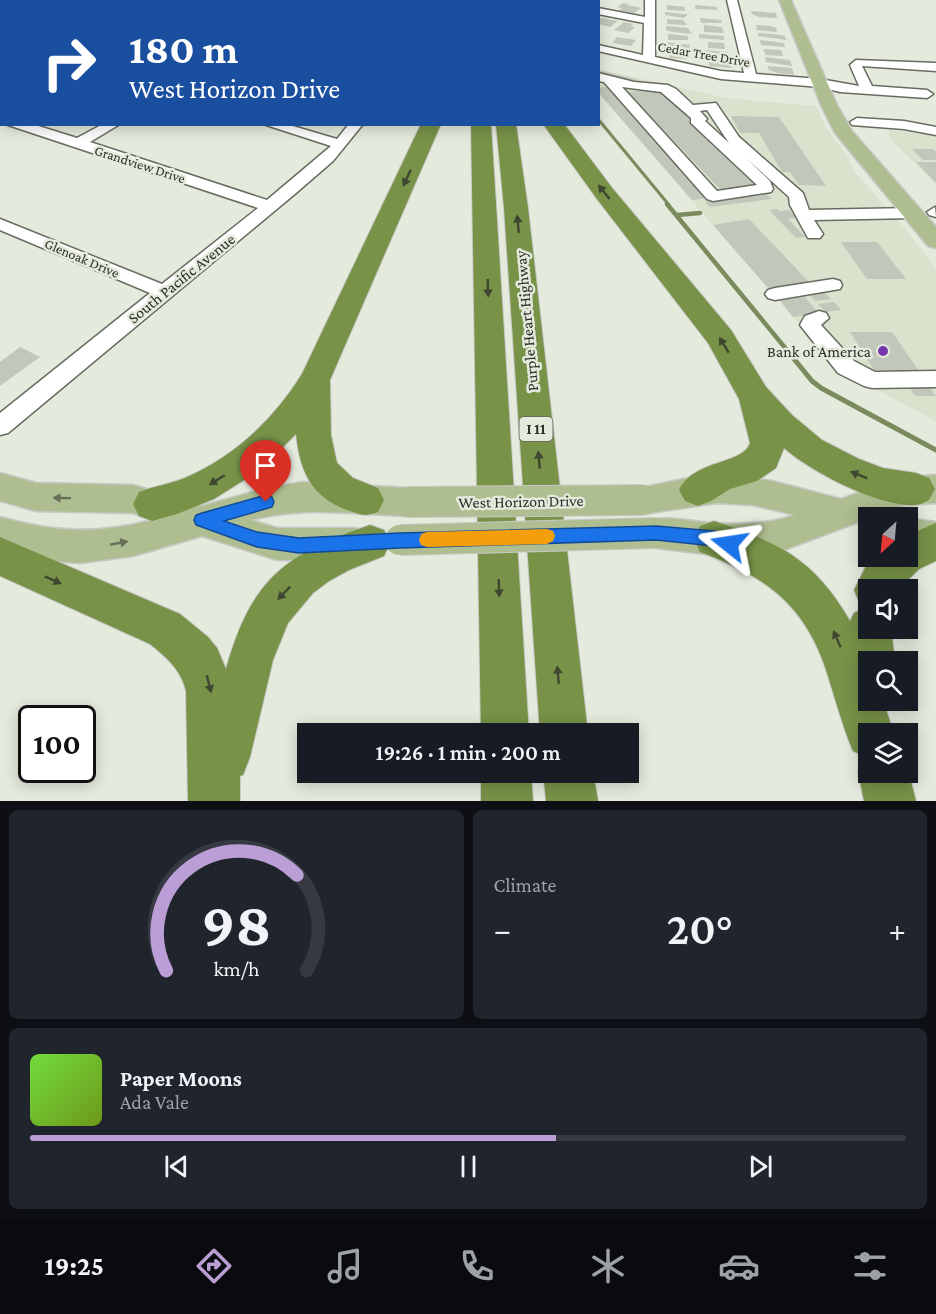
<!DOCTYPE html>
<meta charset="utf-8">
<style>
:root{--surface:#171b24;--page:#20242c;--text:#f1f3f6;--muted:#9ea1a6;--line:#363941;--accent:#ba9ed5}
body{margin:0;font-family:"Crimson Pro",serif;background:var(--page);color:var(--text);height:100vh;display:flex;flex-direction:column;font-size:22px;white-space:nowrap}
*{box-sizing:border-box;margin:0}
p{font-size:20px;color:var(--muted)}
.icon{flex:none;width:33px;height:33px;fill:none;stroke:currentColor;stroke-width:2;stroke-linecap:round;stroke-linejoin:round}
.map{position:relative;height:801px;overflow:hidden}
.side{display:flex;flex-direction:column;gap:9px;padding:9px;background:#0d0f14;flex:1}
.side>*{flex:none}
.top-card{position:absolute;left:0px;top:0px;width:600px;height:126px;box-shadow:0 3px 15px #0003;background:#1a4fa0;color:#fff;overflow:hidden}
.needle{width:39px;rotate:206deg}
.tools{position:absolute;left:858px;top:507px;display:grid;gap:12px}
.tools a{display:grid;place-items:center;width:60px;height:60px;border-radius:0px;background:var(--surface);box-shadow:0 3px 15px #0003;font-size:30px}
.speed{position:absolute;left:18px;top:705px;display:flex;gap:12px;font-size:30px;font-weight:700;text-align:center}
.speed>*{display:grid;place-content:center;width:78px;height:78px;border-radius:50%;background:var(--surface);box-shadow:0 3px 15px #0003;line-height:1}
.speed .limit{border:3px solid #111;border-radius:9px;background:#fff;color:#111}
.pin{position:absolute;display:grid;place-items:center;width:51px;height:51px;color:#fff;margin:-62px -26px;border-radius:50% 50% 50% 0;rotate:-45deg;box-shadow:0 0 6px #0007}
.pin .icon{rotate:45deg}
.me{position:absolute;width:66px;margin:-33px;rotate:285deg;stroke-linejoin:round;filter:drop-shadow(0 0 4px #0008)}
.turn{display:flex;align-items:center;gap:21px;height:126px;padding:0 30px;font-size:27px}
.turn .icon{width:78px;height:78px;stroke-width:2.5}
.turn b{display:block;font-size:42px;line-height:51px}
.big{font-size:45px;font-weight:600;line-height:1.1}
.side .widget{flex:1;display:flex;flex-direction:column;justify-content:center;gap:9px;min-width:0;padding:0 21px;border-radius:9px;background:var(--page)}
.side .dial{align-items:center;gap:0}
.dial svg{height:156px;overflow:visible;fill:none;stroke:var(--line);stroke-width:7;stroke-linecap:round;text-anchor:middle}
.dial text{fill:var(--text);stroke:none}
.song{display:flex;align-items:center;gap:18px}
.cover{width:72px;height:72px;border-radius:9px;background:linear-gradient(135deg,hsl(100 70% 55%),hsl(80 70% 35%))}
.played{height:6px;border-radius:3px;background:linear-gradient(90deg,var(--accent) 60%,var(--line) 60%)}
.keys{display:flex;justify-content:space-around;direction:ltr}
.heat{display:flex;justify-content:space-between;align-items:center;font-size:33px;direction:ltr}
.side .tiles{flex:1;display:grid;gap:9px;grid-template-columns:1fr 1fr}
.widget:last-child{grid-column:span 2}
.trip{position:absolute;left:297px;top:723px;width:342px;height:60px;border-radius:0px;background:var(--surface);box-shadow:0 3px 15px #0003;font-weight:600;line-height:60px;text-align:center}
.menu{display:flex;height:96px;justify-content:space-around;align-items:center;background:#090b0e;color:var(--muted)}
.menu .icon{width:42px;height:42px}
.menu .on{color:var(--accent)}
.menu b{font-size:27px;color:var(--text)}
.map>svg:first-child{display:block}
</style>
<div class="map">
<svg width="936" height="801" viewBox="0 0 936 801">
<rect width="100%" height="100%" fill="#e4eadc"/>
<g fill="#d9e2cd">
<polygon points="598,69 726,98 816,106 825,126 848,157 854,171 902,225 936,268 936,421 839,370 599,94"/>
<polygon points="890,130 936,136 936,184 895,144 889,135"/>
</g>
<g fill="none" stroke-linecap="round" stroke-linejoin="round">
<polyline stroke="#7a8b5e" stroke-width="3" points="598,119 669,205"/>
<g stroke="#7a8b5e" stroke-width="4.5">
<polyline points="667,204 791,355"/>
<polyline points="677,215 700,213"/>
</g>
<polyline stroke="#7a8b5e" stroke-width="5" points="790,354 812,381 821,388 936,450"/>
</g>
<g fill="#c1c7ba">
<polygon points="623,3 628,4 627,5 641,8 634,13 619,10 622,8 617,7"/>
<polygon points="667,5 685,7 685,11 667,10"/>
<polygon points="695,5 717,7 717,10 695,9"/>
<polygon points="751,11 776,13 777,18 759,17 752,14"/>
<polygon points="665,12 684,14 688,14 684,18 671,16 665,15"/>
<polygon points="602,18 607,19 618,21 610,27 598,24 598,20"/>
<polygon points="700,18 721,20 722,23 701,23"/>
<polygon points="667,19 683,20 687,25 667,24"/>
<polygon points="624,22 633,24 631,26 635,27 628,33 614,30"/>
<polygon points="704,25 722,27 724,33 704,32"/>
<polygon points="756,25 771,26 776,28 777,32 757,30"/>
<polygon points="666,26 688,28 692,34 673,32 666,30"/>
<polygon points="758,33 781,35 785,36 786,40 758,36"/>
<polygon points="668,34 688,36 688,40 668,40"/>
<polygon points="699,34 724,36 724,40 699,38"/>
<polygon points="617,37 636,40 631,46 612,43"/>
<polygon points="760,40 784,43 785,47 761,45"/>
<polygon points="666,42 690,45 689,49 666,47"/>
<polygon points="708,42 724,43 725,49 708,48"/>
<polygon points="763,49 781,50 783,56 766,55"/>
<polygon points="704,50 728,52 728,56 704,56"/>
<polygon points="670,51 685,52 688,59 670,58"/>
<polygon points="765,57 790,60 792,66 766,62"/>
<polygon points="709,58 730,60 731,68 709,66"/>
<polygon points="767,66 792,68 794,75 778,73 769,70"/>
<polygon points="598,70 640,80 636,84 598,75"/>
<polygon points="606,87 707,198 692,200 598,92 598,88"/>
<polygon points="658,88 693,117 688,118 758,185 720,189 627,92"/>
<polygon points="731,116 779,117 826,186 799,185 790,172 782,172 759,133 740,133"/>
<polygon points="912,149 933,149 936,152 936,160 923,160"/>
<polygon points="916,162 936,162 936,183"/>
<polygon points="767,194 772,199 710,207 705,202"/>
<polygon points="777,209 780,211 789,210 797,218 788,219 805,237 796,238 769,210"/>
<polygon points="749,219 809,282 768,288 713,225"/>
<polygon points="841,242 877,242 906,279 867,279"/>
<polygon points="824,292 831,299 815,301 809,293"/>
<polygon points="805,297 819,314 793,317 780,300"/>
<polygon points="834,302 841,310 825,312 818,304"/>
<polygon points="850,332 892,332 936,396 915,396 898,370 874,370"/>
<polygon points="20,347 40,357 0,386 0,362"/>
</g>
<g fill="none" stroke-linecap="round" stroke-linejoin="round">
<g stroke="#676c60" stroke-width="3">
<g id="minor">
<polygon points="6,0 19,0 4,2"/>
<polygon points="96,0 108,0 94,2"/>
<polygon points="187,0 198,0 185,2"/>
<polygon points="219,0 233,0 235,2 220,2"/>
<polygon points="313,0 325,0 311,2"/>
<polygon points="374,0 386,0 388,2 375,2"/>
<polygon points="569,0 579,0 580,2 570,2"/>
<polygon points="645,0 655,0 655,57 721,71 744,73 727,0 737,0 756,74 820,79 859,86 850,65 856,60 936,63 936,71 862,66 872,86 927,90 933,94 927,98 840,92 820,87 721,79 598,51 598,45 643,55 644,23 598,14 598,8 645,17"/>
<rect x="0" y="35" width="2" height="6"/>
<rect x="0" y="56" width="2" height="6"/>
<path d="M598 73 634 82 668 85 676 89 693 105 716 103 739 137 803 193 809 210 913 208 921 213 913 218 814 220 823 234 820 238H808L790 205 789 197 746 158 770 181 773 189 771 192 713 201 707 199 604 82 598 81ZM622 87 661 92 691 118V123L757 185 717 191ZM707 110 729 143 705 121 707 119 700 111Z"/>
<polygon points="857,118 904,121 936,127 936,135 904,129 852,125 850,122"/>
<polygon points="5,124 32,124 77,138 103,124 120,124 90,142 267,200 331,146 263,124 286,124 337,139 349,124 363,124 333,161 296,193 8,433 0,435 0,413 150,293 0,230 0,219 162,284 258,208"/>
<polygon points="935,207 936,217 929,215 927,212"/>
<polygon points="833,279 840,281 842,285 840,289 775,300 768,298 765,294 768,290 775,288"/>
<polygon points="819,311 826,313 829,318 821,325 854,361 875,372 936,371 936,387 872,388 864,386 838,373 800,325 805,316"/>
</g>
</g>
<g stroke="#c8c9c7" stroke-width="3">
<g id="major">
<polygon points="779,0 791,0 837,105 852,131 936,227 936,248 928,246 835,133 821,105"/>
<path d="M0 473 36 483 133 485 202 506 263 489 303 482 407 488 419 492 423 502 419 512 407 516C352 514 306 506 251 520L277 528H355L367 533 372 544 367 555 355 560H277L202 536 133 556 80 563 50 561 0 547V517C56 533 97 534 153 520L133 513 36 511 0 501Z"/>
<path d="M936 475V503L904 505 776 553 714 555 656 548 644 544 639 533 644 522C666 514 690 522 713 523 740 525 769 524 795 515L753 505 717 503 643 514 631 510 627 500 631 490 698 476H735L772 481 841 499 904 477Z"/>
<polygon points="908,518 936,522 936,554 908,548"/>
</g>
</g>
<g stroke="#c8c9c7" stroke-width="2">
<g id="highway">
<polygon points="447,0 461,0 462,2 448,2"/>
<polygon points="472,0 486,0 487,2 473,2"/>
<path d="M421 124H441L330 380 331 435 337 463 353 478 378 488 384 500 378 512C364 517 362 515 347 510 311 497 300 471 296 434L260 470 214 499 177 514 152 521 139 516 133 504 139 492C154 486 171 484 187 477 235 456 274 419 302 374Z"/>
<polygon points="471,124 491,124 529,734 481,734"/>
<polygon points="496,124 516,124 528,208 588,734 540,734 504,208"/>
<path d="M543 124H564L613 189 731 330 766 387 792 415 822 440 859 459 883 468 916 473 929 478 935 489 929 500C925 502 920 505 916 505 880 508 810 471 784 448L776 468 757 481 730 489 711 501 698 506 685 501 679 490C694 459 743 465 750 443L739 399 708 343 597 199Z"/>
<path d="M714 521C779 542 815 560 850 621L854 613 867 607 860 604 854 590 868 562 874 556H908V535L936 523V561L919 569 898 590H868V628H891L895 662H868V700H883L894 734H868V772H908V770L916 801H864L858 772 864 756 853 751C841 723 834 693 824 664 801 600 761 575 700 552L694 539 700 526Z"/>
<path d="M370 525 384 530 390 543 384 556 349 570 329 581 313 593 288 623 273 660 250 757 243 775 240 776V801H188L186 691C181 669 166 657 150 644L0 576V537L180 614 208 637 217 648 226 669C251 579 285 554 370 525Z"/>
<polygon points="481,772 531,772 533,801 481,801"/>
<polygon points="543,772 593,772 598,801 546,801"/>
</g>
</g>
<use href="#minor" fill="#fff" fill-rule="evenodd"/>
<use href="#major" fill="#aebe91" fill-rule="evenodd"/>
<use href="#highway" fill="#789248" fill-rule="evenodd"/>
<g stroke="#c8c9c7" stroke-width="32" stroke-linecap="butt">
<g id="major-bridge">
<polyline points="407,502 643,500"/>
<polyline points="400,540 656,533"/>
</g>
</g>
<use href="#major-bridge" stroke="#aebe91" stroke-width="30"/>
</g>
<defs><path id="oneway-solid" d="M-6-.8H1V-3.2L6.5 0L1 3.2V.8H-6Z" transform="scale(1.5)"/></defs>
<g fill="#3f4731">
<use href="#oneway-solid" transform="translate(407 178) rotate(115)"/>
<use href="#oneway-solid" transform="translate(604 192) rotate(-128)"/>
<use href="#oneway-solid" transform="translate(518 224) rotate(-95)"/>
<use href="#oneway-solid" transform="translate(488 288) rotate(88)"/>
<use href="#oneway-solid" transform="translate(724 345) rotate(-121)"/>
<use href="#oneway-solid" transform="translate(539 460) rotate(-95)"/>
<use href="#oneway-solid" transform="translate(859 475) rotate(-158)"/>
<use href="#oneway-solid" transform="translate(217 480) rotate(148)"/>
<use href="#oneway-solid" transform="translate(53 580) rotate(24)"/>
<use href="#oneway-solid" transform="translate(499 588) rotate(88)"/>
<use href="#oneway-solid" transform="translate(284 593) rotate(134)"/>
<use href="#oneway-solid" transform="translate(837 639) rotate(-114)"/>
<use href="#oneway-solid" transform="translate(558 675) rotate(-95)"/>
<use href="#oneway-solid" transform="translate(209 684) rotate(76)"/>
</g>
<g fill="#666f58">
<use href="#oneway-solid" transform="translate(62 498) rotate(-179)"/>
<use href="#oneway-solid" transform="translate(119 543) rotate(-10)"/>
</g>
<polygon fill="#1a73e8" stroke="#114b97" stroke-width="1.5" points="266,495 272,497 274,502 272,507 224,521 257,532 299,538 400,533 656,526 714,531 735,539 737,544 735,550 729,552 714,546 656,540 400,548 299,553 257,547 196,525 194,520 196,515 202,513"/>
<polygon fill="#f59e0b" points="547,529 553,531 555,536 553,541 547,544 427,547 421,545 419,540 421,534 427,532"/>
<circle fill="#7637ac" stroke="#e4eadc" stroke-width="2" cx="883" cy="351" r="6"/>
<g text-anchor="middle" stroke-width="5" stroke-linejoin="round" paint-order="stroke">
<g font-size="14" fill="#2c2e29" stroke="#e4eadc">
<text transform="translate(704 54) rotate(10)" y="5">Cedar Tree Drive</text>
<text transform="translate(140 164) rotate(18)" y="5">Grandview Drive</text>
<text transform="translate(82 258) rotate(23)" y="5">Glenoak Drive</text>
</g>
<rect fill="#e4eadc" stroke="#63665f" stroke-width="1.5" x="519.5" y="417" width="33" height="24" rx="4.5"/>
<g font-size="15" font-weight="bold" fill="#2c2e29">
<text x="536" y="434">I 11</text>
</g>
<g font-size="16" fill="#2c2e29" stroke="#e4eadc">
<text transform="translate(181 278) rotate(-39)" y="6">South Pacific Avenue</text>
<text transform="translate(526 321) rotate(-95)" y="6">Purple Heart Highway</text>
<text transform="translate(521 501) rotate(-1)" y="6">West Horizon Drive</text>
</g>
<g font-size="16" fill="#2c2e29" stroke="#e4eadc" text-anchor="end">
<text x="871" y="357">Bank of America</text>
</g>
</g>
</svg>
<div class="tools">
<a><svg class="needle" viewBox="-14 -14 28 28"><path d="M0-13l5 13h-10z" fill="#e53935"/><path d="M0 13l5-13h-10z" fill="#9ea1a6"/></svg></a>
<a><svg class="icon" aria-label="sound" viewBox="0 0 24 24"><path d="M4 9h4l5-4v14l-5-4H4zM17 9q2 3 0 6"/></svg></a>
<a><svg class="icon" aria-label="search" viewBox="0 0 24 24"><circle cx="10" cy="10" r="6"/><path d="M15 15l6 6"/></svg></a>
<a><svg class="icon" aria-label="layers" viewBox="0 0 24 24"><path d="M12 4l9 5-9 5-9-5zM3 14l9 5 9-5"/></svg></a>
</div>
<div class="speed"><div class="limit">100</div></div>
<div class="pin" style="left:266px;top:502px;background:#d93025"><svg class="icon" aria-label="arrive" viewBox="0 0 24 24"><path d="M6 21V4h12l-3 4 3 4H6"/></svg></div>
<svg class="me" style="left:729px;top:544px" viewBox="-20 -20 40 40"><path d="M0-17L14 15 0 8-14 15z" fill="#1a73e8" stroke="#fff" stroke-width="4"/></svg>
<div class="trip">19:26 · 1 min · 200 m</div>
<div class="top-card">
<div class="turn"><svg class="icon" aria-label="right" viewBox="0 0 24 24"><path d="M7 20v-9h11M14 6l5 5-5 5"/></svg><div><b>180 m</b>West Horizon Drive</div></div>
</div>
</div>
<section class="side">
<div class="tiles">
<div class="widget dial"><svg viewBox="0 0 100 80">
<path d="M14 69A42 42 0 1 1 86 69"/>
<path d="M14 69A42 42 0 0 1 81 20" stroke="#ba9ed5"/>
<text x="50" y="56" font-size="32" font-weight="700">98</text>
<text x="50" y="72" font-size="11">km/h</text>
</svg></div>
<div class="widget"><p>Climate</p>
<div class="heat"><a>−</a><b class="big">20°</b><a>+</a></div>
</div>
<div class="widget">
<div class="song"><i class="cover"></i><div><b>Paper Moons</b><p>Ada Vale</p></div></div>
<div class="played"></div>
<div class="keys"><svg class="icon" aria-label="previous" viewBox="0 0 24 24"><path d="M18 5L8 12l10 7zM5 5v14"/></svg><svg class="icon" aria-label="pause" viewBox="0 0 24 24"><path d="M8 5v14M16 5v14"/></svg><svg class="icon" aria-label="next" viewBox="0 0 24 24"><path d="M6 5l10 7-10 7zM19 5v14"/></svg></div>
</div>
</div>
</section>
<nav class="menu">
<b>19:25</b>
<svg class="icon on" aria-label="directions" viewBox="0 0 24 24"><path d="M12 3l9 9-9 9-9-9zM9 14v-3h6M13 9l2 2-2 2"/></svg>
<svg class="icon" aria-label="music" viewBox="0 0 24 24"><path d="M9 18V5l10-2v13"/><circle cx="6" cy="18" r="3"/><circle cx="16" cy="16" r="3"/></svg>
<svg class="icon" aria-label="phone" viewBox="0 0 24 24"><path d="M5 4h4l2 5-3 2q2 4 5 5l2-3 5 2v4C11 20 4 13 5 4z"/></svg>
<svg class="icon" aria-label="climate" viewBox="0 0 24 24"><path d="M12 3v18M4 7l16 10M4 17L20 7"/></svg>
<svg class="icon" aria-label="car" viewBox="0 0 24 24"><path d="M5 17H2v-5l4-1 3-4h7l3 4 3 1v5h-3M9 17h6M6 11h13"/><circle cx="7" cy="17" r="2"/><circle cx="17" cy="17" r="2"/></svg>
<svg class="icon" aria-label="filters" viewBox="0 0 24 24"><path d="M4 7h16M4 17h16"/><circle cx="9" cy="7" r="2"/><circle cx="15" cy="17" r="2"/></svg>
</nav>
